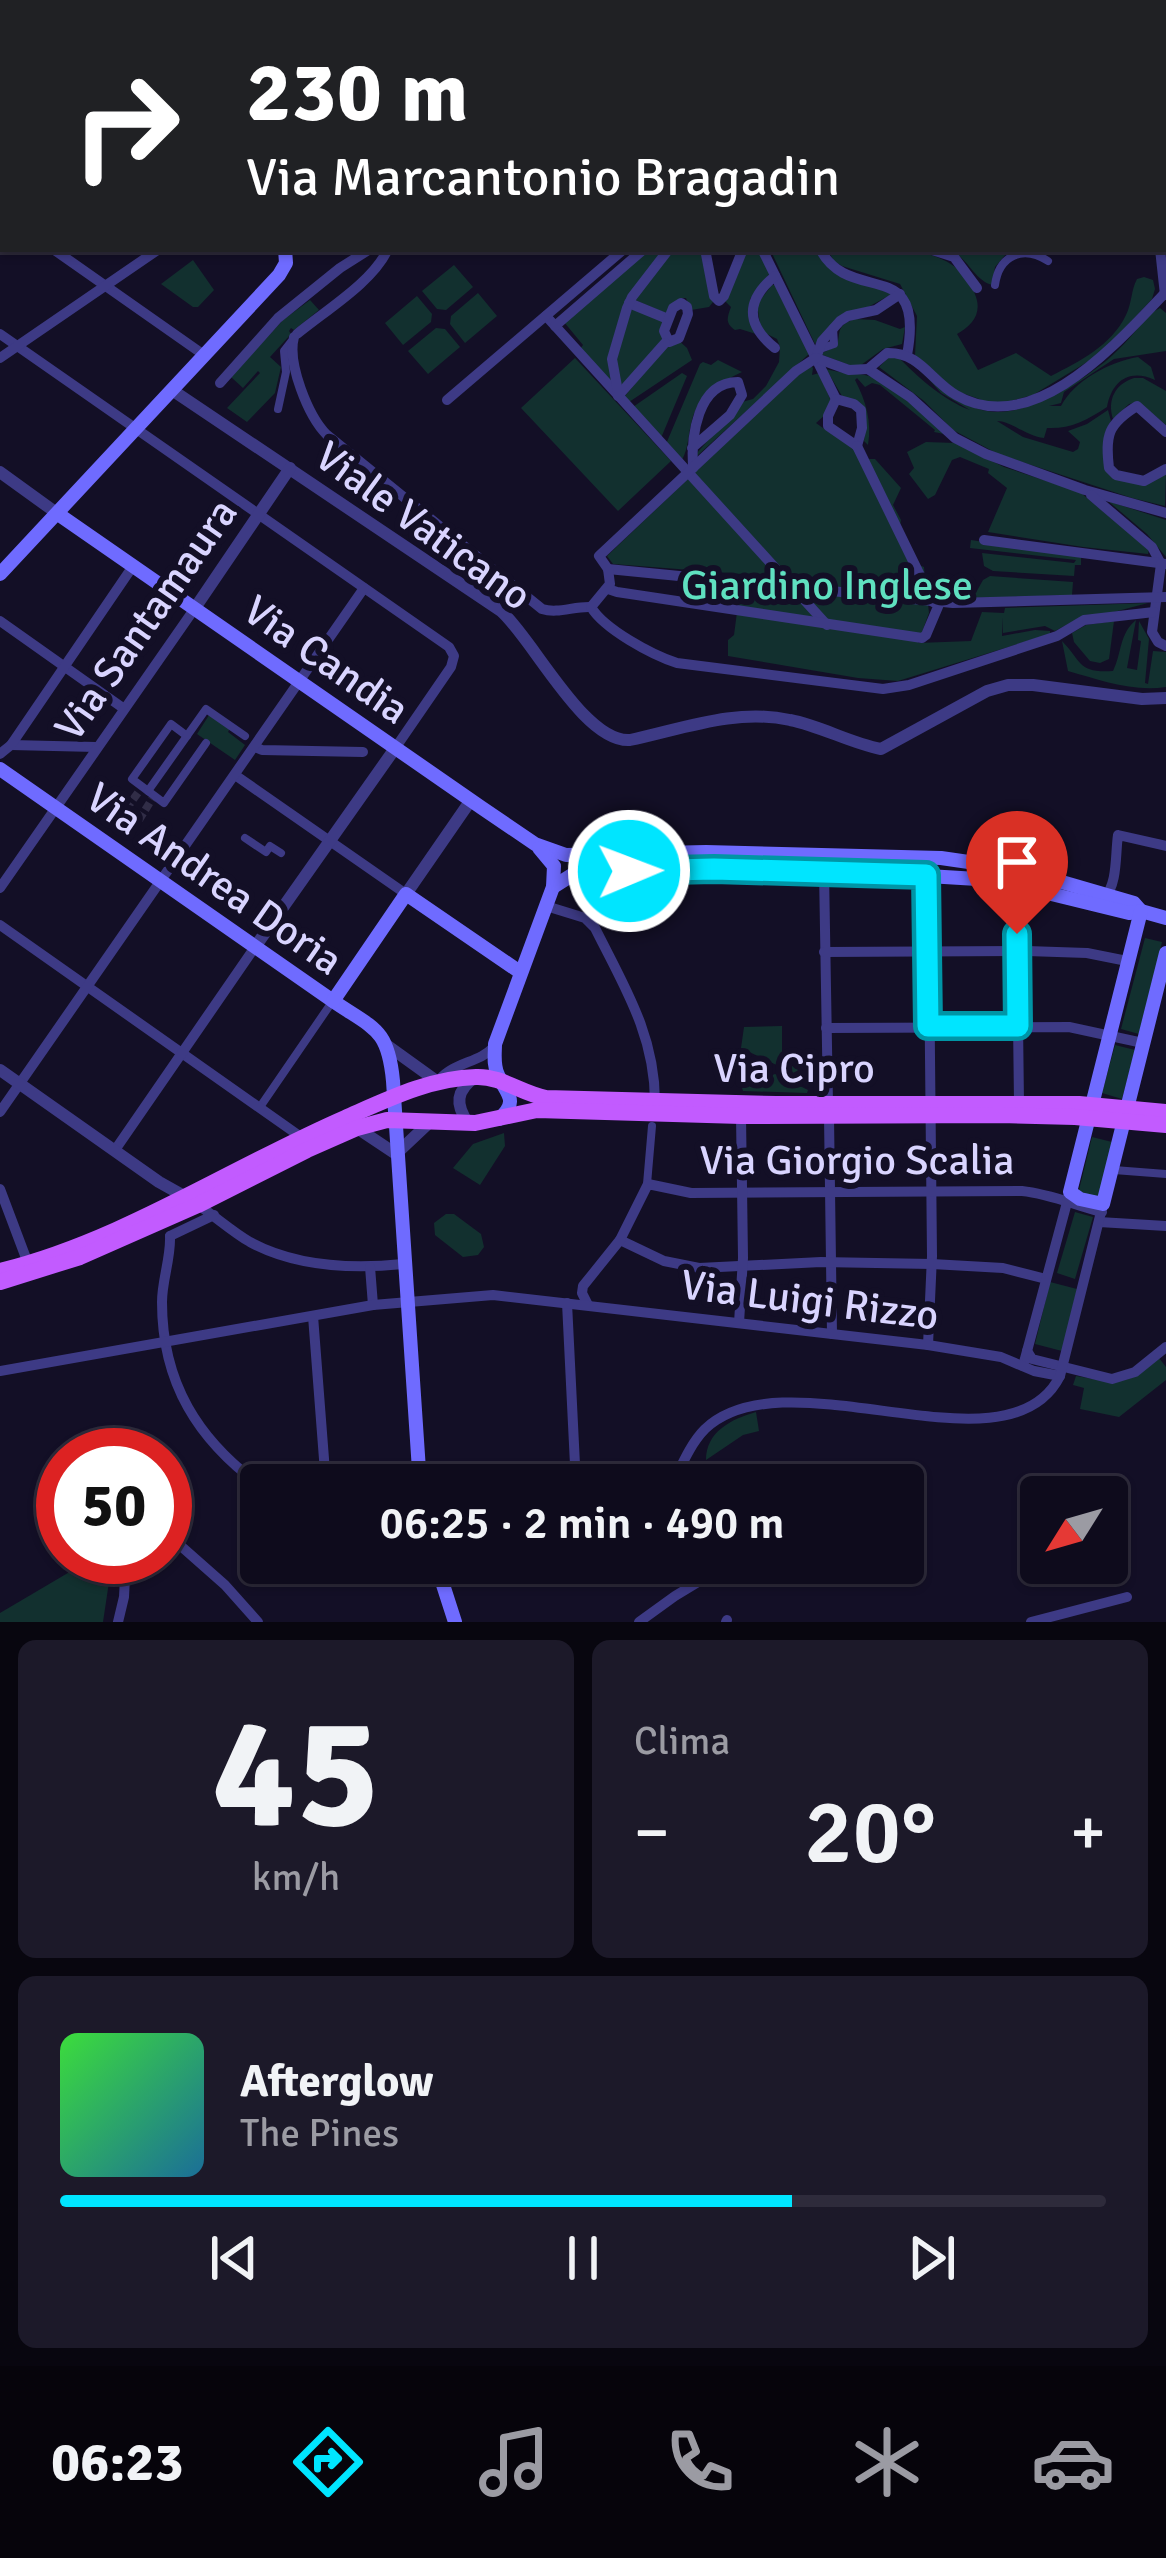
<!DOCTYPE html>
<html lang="it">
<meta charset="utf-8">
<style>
:root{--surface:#0e0b1c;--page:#1c1929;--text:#f1f3f6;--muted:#9b9ba3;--line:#2e2b3b;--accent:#00e5ff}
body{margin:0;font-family:Signika,sans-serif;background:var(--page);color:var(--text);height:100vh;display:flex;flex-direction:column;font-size:45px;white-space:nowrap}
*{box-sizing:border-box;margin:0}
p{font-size:39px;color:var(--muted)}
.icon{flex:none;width:66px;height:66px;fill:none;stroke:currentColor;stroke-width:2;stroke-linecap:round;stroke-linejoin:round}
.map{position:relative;height:1622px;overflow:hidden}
.side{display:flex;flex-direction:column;gap:18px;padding:18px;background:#08060f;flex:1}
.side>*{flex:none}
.hud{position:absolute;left:0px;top:0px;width:1167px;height:252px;box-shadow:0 3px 9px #0004,0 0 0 3px var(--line);background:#202124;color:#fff;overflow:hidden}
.needle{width:78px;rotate:233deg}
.buttons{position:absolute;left:1020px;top:1476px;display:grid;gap:24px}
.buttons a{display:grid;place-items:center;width:108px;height:108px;border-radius:12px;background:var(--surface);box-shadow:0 3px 9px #0004,0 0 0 3px var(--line);font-size:60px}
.speed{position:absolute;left:36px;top:1428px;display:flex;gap:24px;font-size:60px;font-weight:700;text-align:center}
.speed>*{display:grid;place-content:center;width:156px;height:156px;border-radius:50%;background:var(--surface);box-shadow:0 3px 9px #0004,0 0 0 3px var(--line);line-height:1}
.speed .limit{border:18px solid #d22;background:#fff;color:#111}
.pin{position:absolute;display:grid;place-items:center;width:102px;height:102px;color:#fff;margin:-123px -51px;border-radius:50% 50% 50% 0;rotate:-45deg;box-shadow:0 0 12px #0007}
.pin .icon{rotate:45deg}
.me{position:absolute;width:132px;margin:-66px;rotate:89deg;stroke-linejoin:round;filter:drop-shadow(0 0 9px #0008)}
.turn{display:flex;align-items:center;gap:42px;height:252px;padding:0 48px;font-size:54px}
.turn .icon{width:156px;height:156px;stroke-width:2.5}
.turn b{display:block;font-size:84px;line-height:102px}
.big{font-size:90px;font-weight:600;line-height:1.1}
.side .card{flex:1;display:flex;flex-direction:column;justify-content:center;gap:18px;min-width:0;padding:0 42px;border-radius:18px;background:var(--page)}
.side .dial{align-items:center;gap:0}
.dial b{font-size:156px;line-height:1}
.song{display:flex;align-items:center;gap:36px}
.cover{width:144px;height:144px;border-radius:18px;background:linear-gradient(135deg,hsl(120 70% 55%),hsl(200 70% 35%))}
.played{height:12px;border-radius:6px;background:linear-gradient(90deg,var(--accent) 70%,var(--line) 70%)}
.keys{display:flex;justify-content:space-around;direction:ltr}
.heat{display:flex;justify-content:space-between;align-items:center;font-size:66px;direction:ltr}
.side .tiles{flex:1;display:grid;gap:18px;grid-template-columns:1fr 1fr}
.card:last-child{grid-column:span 2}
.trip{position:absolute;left:240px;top:1464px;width:684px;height:120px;border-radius:12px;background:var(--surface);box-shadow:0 3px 9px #0004,0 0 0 3px var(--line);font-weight:600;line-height:120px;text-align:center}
.tabs{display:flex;height:192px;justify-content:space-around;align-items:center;background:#06040b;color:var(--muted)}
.tabs .icon{width:84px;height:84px}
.tabs .on{color:var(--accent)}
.tabs b{font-size:54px;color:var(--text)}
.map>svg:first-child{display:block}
</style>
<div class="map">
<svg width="1166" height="1622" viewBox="0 0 1166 1622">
<rect width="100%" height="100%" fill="#130f26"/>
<g fill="#12302f">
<polygon points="648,249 664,249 629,296 612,383 580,349 583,345 564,322"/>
<polygon points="674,249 701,249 713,302 709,307 691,310 686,298 681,298 668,314 635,300"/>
<path d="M745 249H759L770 273 750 299 756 334 740 329 735 330C725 323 727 318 731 307L724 300Z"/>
<path d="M770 249H814C839 286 855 278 892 294L826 330 815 344Z"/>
<path d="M827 249C875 249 958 238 976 297 982 315 971 326 957 334L978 370 1016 353 1051 376C1080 361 1111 346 1126 315 1132 303 1131 290 1137 279L1144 277 1153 280 1155 289 1152 299 1102 353 1033 395 996 405 948 388 915 355 917 316 900 284 842 266 834 261Z"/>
<path d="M949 249H1003L1006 254 995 267 992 285C974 280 969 259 949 249Z"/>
<polygon points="193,260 214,290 198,307 193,307 161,284"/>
<polygon points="454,265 473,287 446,310 437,309 422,291"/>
<polygon points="772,285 775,285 809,354 697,456 696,454 742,402 753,399 766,386 779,362 780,347 777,339 761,331 757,304"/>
<polygon points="478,293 497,316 465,343 450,324 451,316"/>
<polygon points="417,296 432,314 431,322 403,345 385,323"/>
<polygon points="310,300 319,310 294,330 291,328 289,331 291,334 270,357 281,367 275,393 247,422 227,408 260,373 258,371 243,388 231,377 283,320"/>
<polygon points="632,308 665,321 665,339 621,387 616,356"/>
<path d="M1160 308 1166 313V351L1114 359 1064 392 1061 403 1049 406H1061C1074 381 1109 362 1138 357L1151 367 1155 380C1129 368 1112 381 1107 407 1086 421 1070 429 1047 428L1044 438C1026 436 1011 421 997 421L1023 437 1073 452 1078 449 1080 442 1068 431 1087 424 1108 410 1111 421C1097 443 1109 457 1119 479L1166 473 1165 506 1132 498 998 454 953 430 924 401 879 367 889 357H898C918 377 943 400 970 410L941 393 917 366C938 383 960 407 987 411 1025 418 1078 383 1106 361 1123 347 1137 329 1151 313Z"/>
<path d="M854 319 875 320 900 329 905 327 902 344 883 349 861 365 852 366 820 354 837 346C841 330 836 327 854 319Z"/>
<polygon points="436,328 445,329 460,347 428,374 408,351"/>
<polygon points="678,340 687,348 692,360 629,402 625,396 668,344"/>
<polygon points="575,358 671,461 618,511 521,408"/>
<path d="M718 360 742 372C720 382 698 396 692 420 688 434 689 447 682 460L666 444 700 364 703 362 711 365Z"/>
<path d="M811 366 813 368 812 375 819 373 831 401 826 414 816 423C832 436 856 443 868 459H875L901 488 893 505 901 520 898 537 916 564 924 567 929 613 918 643 971 641 982 612 1004 613 1005 608 1148 603 1110 613 1085 615 1055 631 1045 626 1003 633V617L1002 636 1035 630 1050 631V634L898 681 858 678 728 656V640L734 635 742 574 613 564 607 556 798 374Z"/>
<path d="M826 369C839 373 852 373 865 375 896 381 922 414 944 434L934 432 935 430 880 385 872 383 865 387 857 378 855 380C866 401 872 422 868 445L864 441 866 423 842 396Z"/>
<polygon points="682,373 687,376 661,438 633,407"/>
<path d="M1134 378H1143L1166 391V425L1139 402 1129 404 1113 419C1107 400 1115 384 1134 378Z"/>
<polygon points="926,442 955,443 1004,467 1080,492 1149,550 1148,554 1083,547 988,532 1007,488 988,473 989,469 960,457 952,460 935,495 928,499 909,474 914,468 907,452"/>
<polygon points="1108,501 1166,520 1166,557 1147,534"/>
<polygon points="971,540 1081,557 1081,565 1075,565 1074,576 993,571 984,566 982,553 1074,563 1076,560 970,548"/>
<polygon points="990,576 1073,582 1072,595 973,598 983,580"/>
<path d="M1136 620 1127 668 1137 670 1141 641 1138 640 1139 621 1149 639 1145 683 1148 684 1153 651 1166 652V687C1132 692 1100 680 1068 671L1062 641C1083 663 1078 673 1113 671 1122 653 1119 634 1136 620Z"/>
<polygon points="1114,621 1109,659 1100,663 1090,661 1074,642 1072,633 1086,625"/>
<polygon points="211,712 231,726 228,732 245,745 235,760 197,734"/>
<polygon points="1145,938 1162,942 1139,1034 1121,1029"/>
<polygon points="782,1026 782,1060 804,1073 813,1071 812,1082 741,1048 744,1027"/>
<polygon points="1115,1045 1135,1050 1122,1099 1102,1093"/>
<polygon points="756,1065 762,1079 775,1074 808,1090 807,1093 743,1091 739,1078 743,1074 744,1068"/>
<polygon points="504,1133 505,1146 480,1185 453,1168 473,1144"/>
<polygon points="1092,1137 1112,1142 1098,1199 1078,1194"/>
<polygon points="1075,1212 1093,1217 1075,1279 1057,1273"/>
<polygon points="446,1214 454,1214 481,1234 484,1247 478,1255 463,1257 435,1235 434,1223"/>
<polygon points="1050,1282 1077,1289 1062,1351 1035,1344"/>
<path d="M1159 1358 1166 1367V1380L1119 1417 1080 1409 1084 1388 1073 1385 1076 1376C1118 1383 1125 1388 1159 1358Z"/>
<path d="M756 1412 759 1431 743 1435 706 1460C706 1432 731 1419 756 1412Z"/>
<polygon points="95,1557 98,1557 109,1582 103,1622 0,1622 0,1613"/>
</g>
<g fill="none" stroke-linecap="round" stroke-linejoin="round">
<g stroke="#312d47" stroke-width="8" stroke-dasharray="8 4" stroke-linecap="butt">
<polyline points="126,809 140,790"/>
<polyline points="139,820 152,799"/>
</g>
<g stroke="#3d3a85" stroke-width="8">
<polyline points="203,0 205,3"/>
<polyline points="745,0 748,3"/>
<path d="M995 285C999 255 1023 245 1048 261"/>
<polyline points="820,349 834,344 833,328"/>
<polyline points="278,409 286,372 284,351 291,342"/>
<polyline points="187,736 171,724 132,779 164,803 206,743"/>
<polyline points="148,791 206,709 245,736"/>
<polyline points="245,838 266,852 270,846 281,853"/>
<polyline points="260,1107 332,1002"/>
<polyline points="1114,1170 1166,1174"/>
<polyline points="647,1184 652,1126"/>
</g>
<g stroke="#3d3a85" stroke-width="10">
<polyline points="247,0 248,3"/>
<polyline points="503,0 505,3"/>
<polyline points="942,0 945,3"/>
<polyline points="1059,0 1061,3"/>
<polyline points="296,3 301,0"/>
<polyline points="421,3 422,0"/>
<polyline points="1164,5 1166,4"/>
<polyline points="0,59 3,57"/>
<polyline points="0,67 3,69"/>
<polyline points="1164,128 1166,126"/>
<polyline points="1164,188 1166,183"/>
<polyline points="0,211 3,213"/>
<polyline points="53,249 204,355"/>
<polyline points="705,249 714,296 719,301 724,296 743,249"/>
<polyline points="762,249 836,399"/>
<path d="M820 249C850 307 926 253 907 355"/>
<polyline points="929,249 954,257 977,288"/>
<polyline points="1160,249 1165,295"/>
<path d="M1165 293C1117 343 1033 440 956 395 930 380 920 352 887 353L868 369 910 397 955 438 986 454 1085 490 1166 513"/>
<polyline points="629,303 668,319"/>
<polygon points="681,303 687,307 688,314 679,338 669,342 664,331 673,308"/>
<polyline points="546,316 827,625"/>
<polyline points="555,326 644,249"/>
<polyline points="0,334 449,647 454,656 451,667 396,747"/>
<path d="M297 334C326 310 373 282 388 249"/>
<path d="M294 337C287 363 308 416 327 435L542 609C558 614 574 606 591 607"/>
<path d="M775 348C745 324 746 300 775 276"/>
<polyline points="0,358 159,249"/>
<polyline points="816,358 822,341 840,321 848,316 876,310 900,294"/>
<polyline points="816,358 849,370 868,369"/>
<polyline points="220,383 278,318 340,268 370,249"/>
<polyline points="618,392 612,359 627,308 632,297 669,249"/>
<polyline points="618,396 665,343"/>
<polyline points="836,399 854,404 861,410 862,428 857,446"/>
<polyline points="836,399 828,416 828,426 857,446"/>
<polyline points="447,400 624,249"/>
<path d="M1166 432 1137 406C1108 424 1105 435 1109 468L1116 475 1144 481 1166 469"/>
<polyline points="857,446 933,602"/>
<path d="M692 448 730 415 742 395 738 382C697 382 691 437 693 468"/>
<polyline points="1091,495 1152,547 1161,564"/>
<polyline points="984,540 1166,564"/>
<polyline points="1161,564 1152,632 1158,642 1166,646"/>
<polyline points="608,569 953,603 1166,597"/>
<polyline points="608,589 617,592 922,638 926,635 940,602"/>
<path d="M591 607C604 629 652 655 677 663L883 689 909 685 1057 636 1084 620 1154 612"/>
<polyline points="591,607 610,584 608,569 599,556 796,371 816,358"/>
<polyline points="0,621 123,708"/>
<polyline points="11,745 96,747"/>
<polyline points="255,747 262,750 363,752"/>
<polyline points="0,754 11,745 133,566"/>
<polyline points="235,775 406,894"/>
<polyline points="928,858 932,1256 928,1345"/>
<polyline points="824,871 828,1104"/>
<polyline points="0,888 195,608"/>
<path d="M1104 899C1118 883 1115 856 1118 835L1166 846"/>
<path d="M546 906 585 918 595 928C624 986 655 1035 655 1102"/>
<polyline points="0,925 301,1137"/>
<polyline points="824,952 1027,951 1087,953 1127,961"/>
<polyline points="826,1028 1069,1027 1143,1043"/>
<path d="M439 1080C454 1062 479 1063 494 1047"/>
<polyline points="1019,1103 1017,941 1025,887"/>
<polyline points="0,1112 364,588"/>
<polyline points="829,1117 832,1334"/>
<polyline points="115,1150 255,947"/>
<polyline points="0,1189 29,1266"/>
<path d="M195 1203C214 1215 231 1231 250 1242 296 1267 353 1269 403 1264"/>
<polyline points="1099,1222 1166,1226"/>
<path d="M170 1236C171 1258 162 1280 162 1302 162 1383 198 1440 261 1486"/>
<polyline points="170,1236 214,1215"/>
<polyline points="620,1240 664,1261 699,1268 821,1262 932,1264 1003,1268 1046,1279"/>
<polyline points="370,1267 373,1305"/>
<polyline points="567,1303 576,1485"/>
<path d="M588 1305 582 1293 583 1286 620 1240 648 1184 691 1193 1022 1191C1051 1194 1074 1205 1102 1212"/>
<polyline points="313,1316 326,1485"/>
<polyline points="739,1323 743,1258 741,1116"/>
<polyline points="1027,1351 1032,1359 1112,1379 1135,1372 1166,1347"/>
<polyline points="1023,1366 1069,1195"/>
<polyline points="0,1371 373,1305 493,1295 928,1345 1001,1357 1034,1371 1060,1376"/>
<path d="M672 1485C681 1467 690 1444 705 1429 787 1351 1008 1480 1060 1376L1103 1204"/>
<polyline points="165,1532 225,1585 258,1622"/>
<polyline points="118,1622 124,1597 126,1557"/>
<polyline points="639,1622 675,1596 708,1576"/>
<polyline points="726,1622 727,1620"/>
<polyline points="1031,1622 1127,1597"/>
</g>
<g stroke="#3d3a85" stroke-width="12">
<polyline points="87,3 92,0"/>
<path d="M172 390 501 611C533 639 584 743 630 740 682 729 736 708 790 720 821 726 850 743 881 749L987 691 1008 685H1033L1142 699 1166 698"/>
<polyline points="0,472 58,514"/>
<polyline points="195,608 290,468"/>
<polyline points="406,894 471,800"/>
<polyline points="255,947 396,747"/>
<polyline points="388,1046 438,1082"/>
<polyline points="0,1070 159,1182 184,1196"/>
<path d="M468 1123C455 1104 456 1091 475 1077"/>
<polyline points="357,1128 396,1154 431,1121"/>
</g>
<g stroke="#6f6bff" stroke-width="14">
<polyline points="70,0 74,3"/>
<polyline points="58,514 482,808 535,844 566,855 706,852 941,858 1017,869 1134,903 1141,911"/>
<polyline points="0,574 279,275 286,263 285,249"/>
<path d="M0 769 333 1001C374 1029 388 1028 393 1081L420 1485"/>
<polyline points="553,887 572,875 589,872 714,869 878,873 994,880 1129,913 1141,911 1166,918"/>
<polyline points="1141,911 1070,1192 1080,1199 1103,1204 1166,953"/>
<polyline points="333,1001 406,894 520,972"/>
<path d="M499 1119C520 1100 506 1094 498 1075 493 1065 495 1054 495 1044L553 887 554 866 539 848"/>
<polyline points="436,1563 455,1622"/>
</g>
<g stroke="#c25bff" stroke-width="16">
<path d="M0 1271C120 1242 232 1167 345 1118 386 1100 430 1078 476 1077 501 1076 521 1093 546 1098L776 1104H1079L1166 1112"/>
<polyline points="0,1282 80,1257 198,1205 307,1150 357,1128 387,1120 475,1123 537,1110 741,1116 1001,1115 1075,1117 1166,1125"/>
</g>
</g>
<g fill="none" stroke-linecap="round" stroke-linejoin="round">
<g stroke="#0095a6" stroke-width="30">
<polyline id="route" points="629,871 714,869 926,875 928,1026 1018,1026 1017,934"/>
</g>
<use href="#route" stroke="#00e5ff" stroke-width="21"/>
</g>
<g text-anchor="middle" stroke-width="12" stroke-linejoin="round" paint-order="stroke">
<g font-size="42" fill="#d9d4ff" stroke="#130f26">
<text transform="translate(424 525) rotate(36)" y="15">Viale Vaticano</text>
<text transform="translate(145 619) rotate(-55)" y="15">Via Santamaura</text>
<text transform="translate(327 659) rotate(35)" y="15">Via Candia</text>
<text transform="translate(215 878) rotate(35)" y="15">Via Andrea Doria</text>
<text x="794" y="1082">Via Cipro</text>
<text x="857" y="1174">Via Giorgio Scalia</text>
<text transform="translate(810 1299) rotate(7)" y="15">Via Luigi Rizzo</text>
</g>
<g font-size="42" fill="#5fe0c0" stroke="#130f26">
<text x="827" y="599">Giardino Inglese</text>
</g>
</g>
</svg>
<div class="buttons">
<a><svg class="needle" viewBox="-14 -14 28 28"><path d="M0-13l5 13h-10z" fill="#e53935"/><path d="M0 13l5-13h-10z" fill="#9b9ba3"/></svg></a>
</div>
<div class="speed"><div class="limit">50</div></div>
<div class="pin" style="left:1017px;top:934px;background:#d93025"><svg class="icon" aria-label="arrive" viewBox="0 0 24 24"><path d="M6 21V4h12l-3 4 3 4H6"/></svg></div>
<svg class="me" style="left:629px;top:871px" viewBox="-20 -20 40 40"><circle r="17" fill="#00e5ff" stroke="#fff" stroke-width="3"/><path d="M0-11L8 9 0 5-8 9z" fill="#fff"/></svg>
<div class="trip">06:25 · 2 min · 490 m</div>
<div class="hud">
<div class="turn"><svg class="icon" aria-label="right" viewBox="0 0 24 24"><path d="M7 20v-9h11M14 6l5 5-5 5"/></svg><div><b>230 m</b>Via Marcantonio Bragadin</div></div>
</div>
</div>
<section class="side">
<div class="tiles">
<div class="card dial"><b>45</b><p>km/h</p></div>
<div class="card"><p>Clima</p>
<div class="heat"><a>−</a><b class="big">20°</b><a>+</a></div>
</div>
<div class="card">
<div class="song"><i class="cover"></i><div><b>Afterglow</b><p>The Pines</p></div></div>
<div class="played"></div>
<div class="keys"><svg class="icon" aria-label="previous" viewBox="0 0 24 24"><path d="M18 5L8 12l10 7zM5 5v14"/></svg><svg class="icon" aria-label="pause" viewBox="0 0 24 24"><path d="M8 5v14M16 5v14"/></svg><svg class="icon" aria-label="next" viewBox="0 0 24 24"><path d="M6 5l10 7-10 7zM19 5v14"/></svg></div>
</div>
</div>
</section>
<nav class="tabs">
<b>06:23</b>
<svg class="icon on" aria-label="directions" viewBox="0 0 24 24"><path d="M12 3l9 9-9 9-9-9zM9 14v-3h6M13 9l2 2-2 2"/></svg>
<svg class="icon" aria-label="music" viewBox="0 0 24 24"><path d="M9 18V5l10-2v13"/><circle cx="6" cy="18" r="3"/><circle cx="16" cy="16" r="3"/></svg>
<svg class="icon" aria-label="phone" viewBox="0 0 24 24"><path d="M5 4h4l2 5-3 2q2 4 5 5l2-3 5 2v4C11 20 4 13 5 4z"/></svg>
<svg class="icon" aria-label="climate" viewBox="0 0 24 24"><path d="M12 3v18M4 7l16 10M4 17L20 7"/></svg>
<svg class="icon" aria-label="car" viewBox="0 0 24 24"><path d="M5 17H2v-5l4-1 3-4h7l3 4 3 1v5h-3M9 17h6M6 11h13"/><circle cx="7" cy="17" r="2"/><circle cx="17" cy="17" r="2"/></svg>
</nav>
